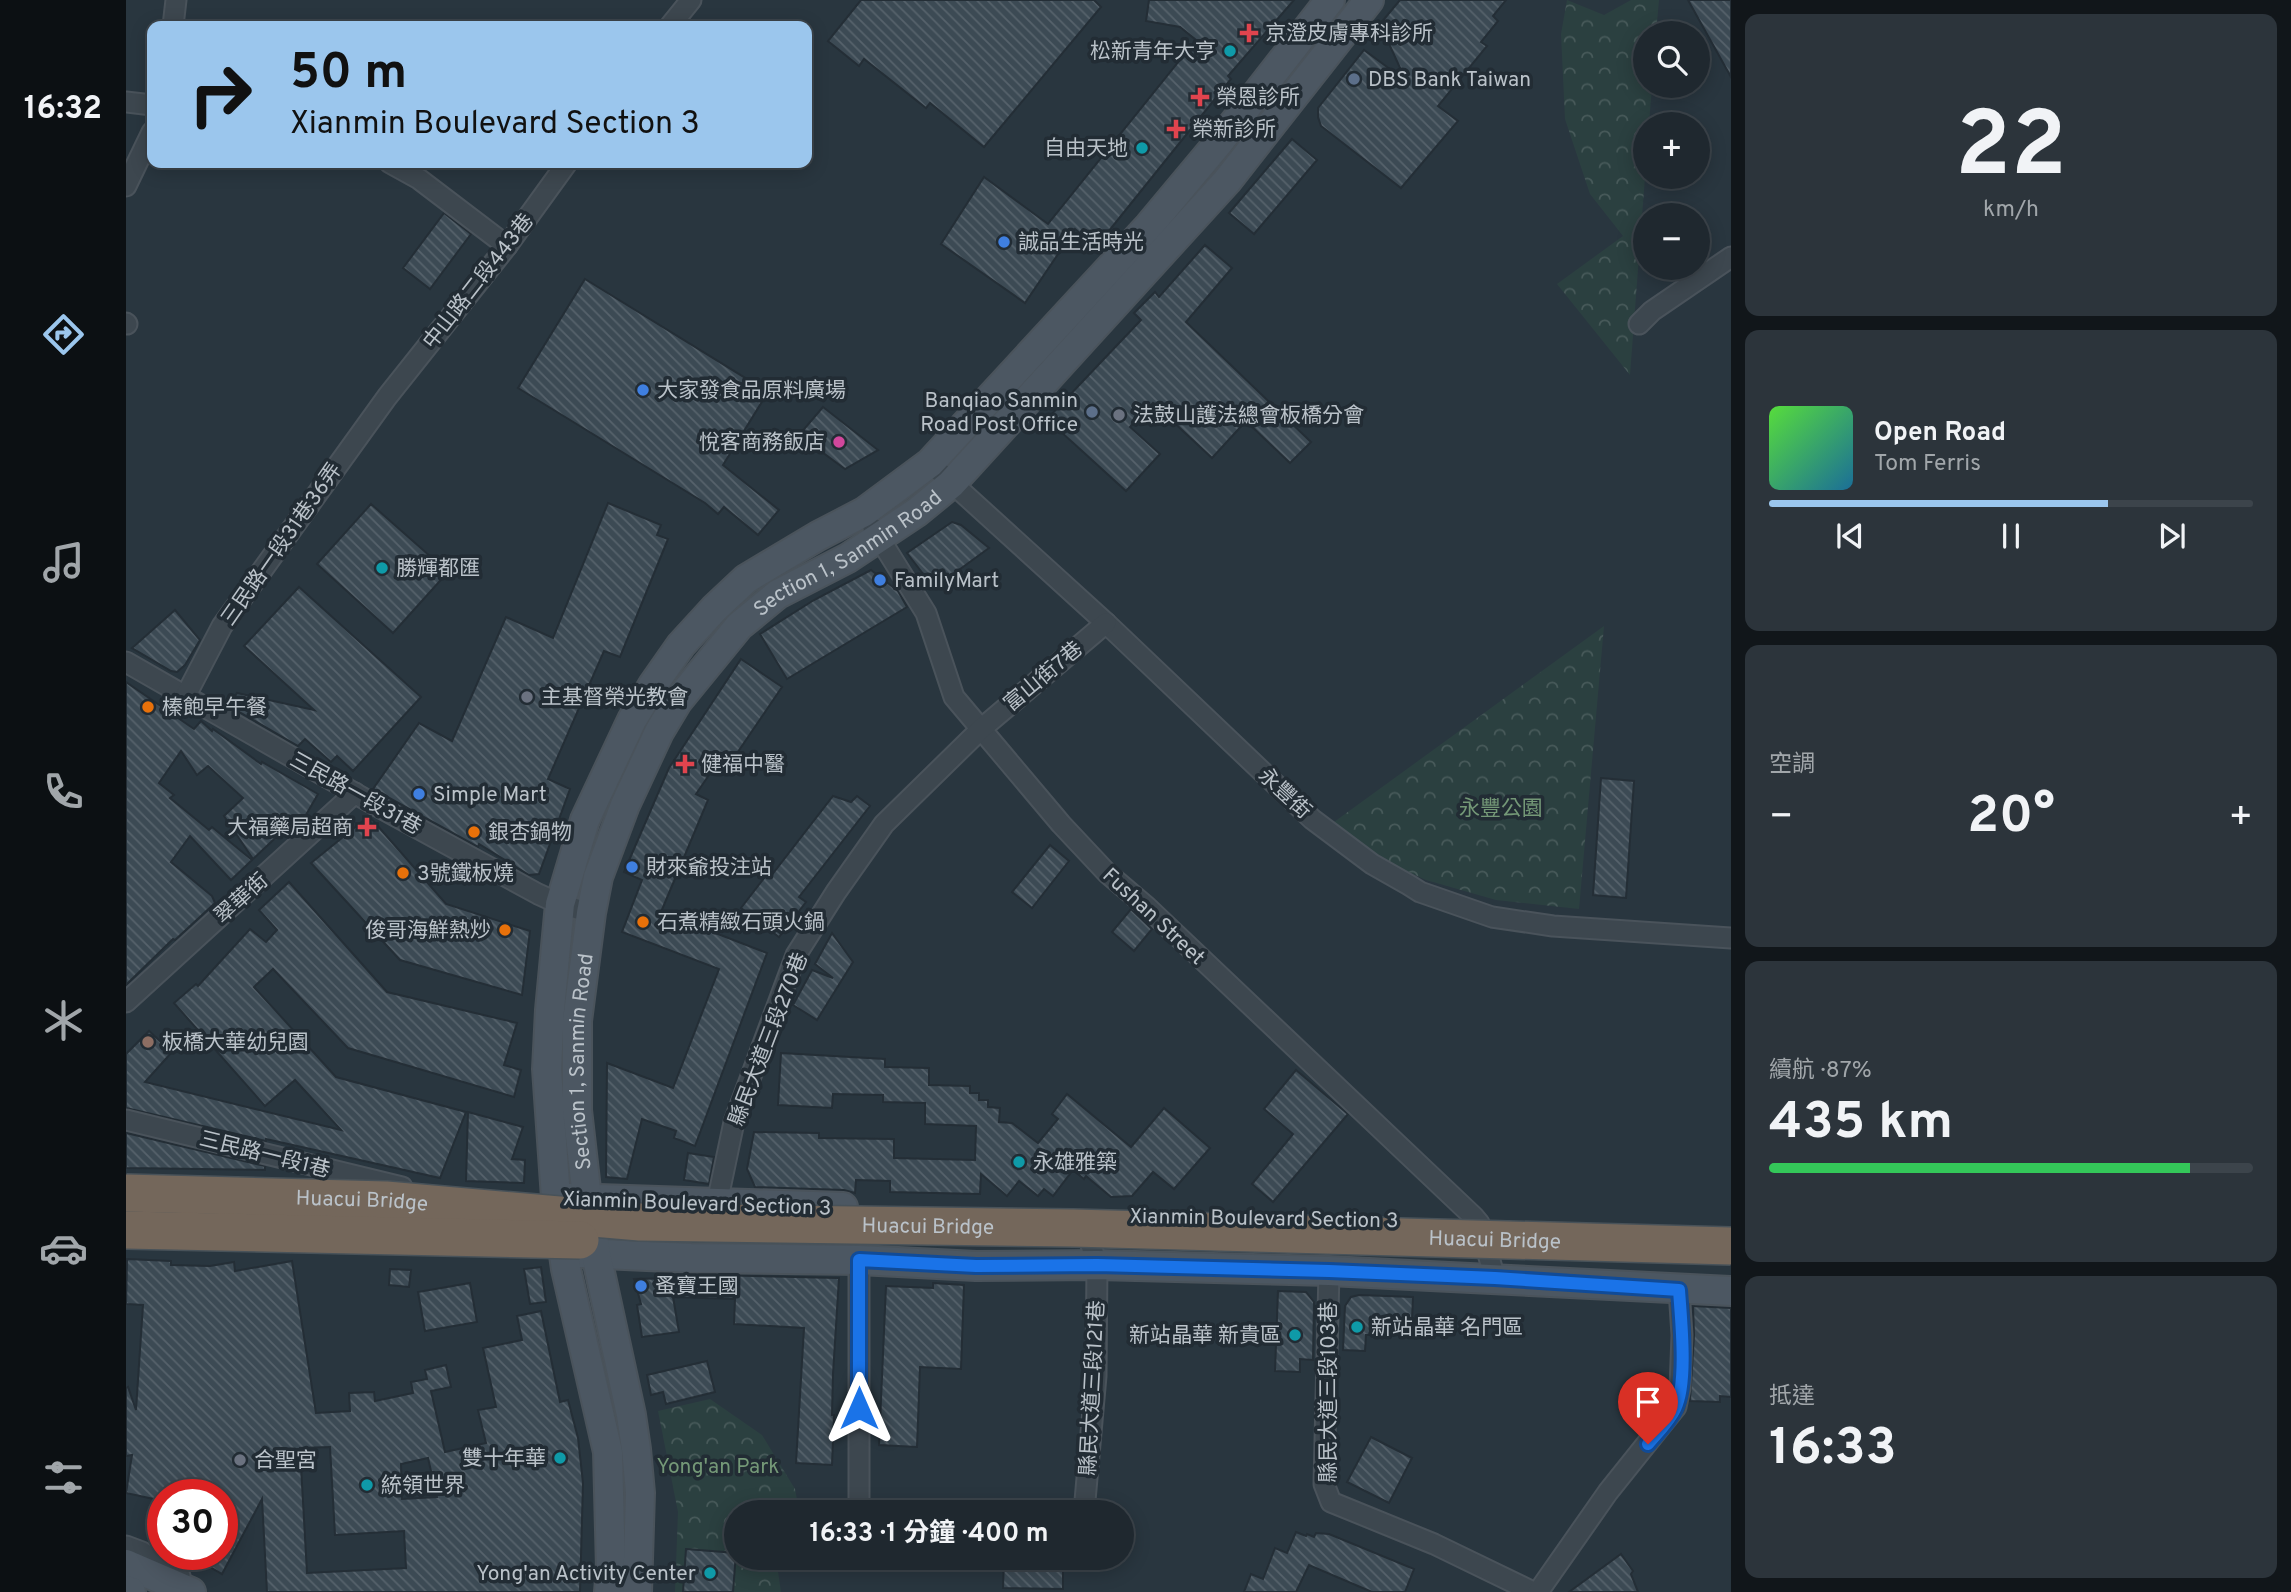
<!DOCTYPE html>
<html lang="zh-TW">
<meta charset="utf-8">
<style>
:root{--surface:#1f282f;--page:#2c343b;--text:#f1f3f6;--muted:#a1a6aa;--line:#3c444b;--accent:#9bc6ed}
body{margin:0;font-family:Overpass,"Noto Sans TC",sans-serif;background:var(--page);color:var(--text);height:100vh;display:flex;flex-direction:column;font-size:26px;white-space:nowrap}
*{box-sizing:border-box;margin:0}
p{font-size:23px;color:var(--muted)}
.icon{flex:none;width:38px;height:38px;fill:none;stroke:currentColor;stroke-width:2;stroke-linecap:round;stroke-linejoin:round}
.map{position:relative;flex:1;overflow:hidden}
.panel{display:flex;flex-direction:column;gap:14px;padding:14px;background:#11161a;width:560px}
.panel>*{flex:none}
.guide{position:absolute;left:21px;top:21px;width:665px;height:147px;border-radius:14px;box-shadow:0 4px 18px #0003,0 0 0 2px var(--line);background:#9bc6ed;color:#111;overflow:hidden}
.buttons{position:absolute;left:1507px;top:21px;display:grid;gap:14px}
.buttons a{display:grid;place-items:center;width:77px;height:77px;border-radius:50%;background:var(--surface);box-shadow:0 4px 18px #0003,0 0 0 2px var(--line);font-size:35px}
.speed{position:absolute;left:21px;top:1479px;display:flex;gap:14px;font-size:35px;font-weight:700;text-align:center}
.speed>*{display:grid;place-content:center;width:91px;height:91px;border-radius:50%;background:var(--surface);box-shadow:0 4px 18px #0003,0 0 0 2px var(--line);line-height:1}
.speed .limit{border:10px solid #d22;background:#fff;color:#111}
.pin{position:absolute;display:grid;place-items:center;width:60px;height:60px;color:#fff;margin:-72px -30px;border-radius:50% 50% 50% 0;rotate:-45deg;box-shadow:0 0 7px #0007}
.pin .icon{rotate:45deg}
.me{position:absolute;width:77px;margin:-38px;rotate:0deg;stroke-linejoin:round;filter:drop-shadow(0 0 5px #0008)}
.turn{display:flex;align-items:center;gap:24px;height:147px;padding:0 28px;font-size:32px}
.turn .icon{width:91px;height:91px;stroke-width:2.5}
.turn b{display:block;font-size:49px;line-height:60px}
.big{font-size:52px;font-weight:700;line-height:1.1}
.panel .card{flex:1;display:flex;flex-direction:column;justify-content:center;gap:10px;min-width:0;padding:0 24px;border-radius:14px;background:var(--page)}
.panel .dial{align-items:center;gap:0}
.dial b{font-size:91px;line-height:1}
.song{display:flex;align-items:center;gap:21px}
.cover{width:84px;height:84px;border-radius:10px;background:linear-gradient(135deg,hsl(110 70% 55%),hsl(200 70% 35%))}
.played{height:7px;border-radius:4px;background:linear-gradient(90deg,var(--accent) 70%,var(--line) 70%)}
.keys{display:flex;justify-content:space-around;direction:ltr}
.heat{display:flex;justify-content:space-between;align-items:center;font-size:38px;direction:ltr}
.charge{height:10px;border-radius:5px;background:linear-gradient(90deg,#34c759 87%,var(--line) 0)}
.trip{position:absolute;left:598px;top:1500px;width:410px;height:70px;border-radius:35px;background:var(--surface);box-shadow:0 4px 18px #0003,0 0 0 2px var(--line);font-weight:700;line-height:70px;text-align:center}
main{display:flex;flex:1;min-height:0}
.tab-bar{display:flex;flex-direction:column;width:126px;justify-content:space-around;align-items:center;background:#0c1013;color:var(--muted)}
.tab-bar .icon{width:49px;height:49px}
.tab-bar .on{color:var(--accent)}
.tab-bar b{font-size:32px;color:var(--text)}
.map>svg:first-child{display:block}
</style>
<main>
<nav class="tab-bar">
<b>16:32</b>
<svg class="icon on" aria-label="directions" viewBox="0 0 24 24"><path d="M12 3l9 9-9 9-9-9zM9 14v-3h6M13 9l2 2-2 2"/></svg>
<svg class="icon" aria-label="music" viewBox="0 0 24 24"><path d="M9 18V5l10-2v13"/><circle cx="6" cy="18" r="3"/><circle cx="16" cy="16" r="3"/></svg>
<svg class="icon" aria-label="phone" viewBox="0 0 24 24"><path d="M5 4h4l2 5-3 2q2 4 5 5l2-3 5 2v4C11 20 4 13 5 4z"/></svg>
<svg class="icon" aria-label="climate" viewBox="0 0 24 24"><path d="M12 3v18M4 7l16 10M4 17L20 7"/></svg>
<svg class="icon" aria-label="car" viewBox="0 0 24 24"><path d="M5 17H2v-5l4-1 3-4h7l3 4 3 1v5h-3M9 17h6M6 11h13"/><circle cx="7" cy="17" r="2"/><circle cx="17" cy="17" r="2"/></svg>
<svg class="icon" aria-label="filters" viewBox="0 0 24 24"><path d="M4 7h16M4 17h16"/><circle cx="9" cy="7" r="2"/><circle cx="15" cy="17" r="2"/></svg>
</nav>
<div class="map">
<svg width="1605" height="1592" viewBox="0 0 1605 1592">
<defs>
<pattern id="park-crowns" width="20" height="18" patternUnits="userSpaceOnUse" patternTransform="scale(1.75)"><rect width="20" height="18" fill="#2b4040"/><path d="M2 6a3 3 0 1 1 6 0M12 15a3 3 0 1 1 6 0" fill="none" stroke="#485a5a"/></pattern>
<pattern id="building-back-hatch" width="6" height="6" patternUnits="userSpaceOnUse" patternTransform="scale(1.75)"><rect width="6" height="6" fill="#3c4a54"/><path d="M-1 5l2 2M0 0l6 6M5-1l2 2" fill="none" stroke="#56626b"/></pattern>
</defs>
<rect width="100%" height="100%" fill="#29363f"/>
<g fill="url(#park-crowns)">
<polygon points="1441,0 1478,15 1505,0 1533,0 1530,33 1519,33 1519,86 1526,86 1523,124 1519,124 1519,177 1504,375 1431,284 1497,236 1464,194 1439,119 1435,34"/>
<polygon points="1478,626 1453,909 1370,900 1300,880 1250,857 1208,822"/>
<polygon points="584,1399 636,1435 669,1489 672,1505 644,1506 644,1512 611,1512 611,1558 650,1558 655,1592 549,1592 552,1512 532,1411"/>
</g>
<g fill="url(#building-back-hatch)" stroke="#242e36" stroke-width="2" fill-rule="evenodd">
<polygon points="735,0 968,0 975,7 858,147 804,103 800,108 738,59 733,66 702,41"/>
<polygon points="1023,0 1168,0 1102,76 1105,79 970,247 949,229 899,303 815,244 858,177 922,224 1070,40 1054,27 1020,21"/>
<polygon points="1274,0 1380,0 1367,16 1372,21 1355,42 1361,46 1312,106 1332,121 1275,188 1195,126 1192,117 1192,108 1238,50 1280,81 1254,24"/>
<polygon points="1562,0 1605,0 1605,77"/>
<polygon points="1166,139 1191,160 1128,234 1103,213"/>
<polygon points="318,213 345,234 304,289 277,268"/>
<polygon points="1079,245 1106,268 1060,322 1185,442 1164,463 1120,421 1086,458 1027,403 1004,427 1034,454 1000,491 921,419 1015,320 1008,313 1029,292 1033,297"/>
<polygon points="459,279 642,392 597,465 653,510 632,535 598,507 592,514 579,503 392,388"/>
<polygon points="697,407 752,450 719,469 673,435"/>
<polygon points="482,503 535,525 531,535 542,539 494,657 478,651 422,779 444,789 413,874 403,875 353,844 352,847 247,789 293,723 326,741 380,617 427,638"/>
<polygon points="245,504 322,572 267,633 191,564"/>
<polygon points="826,522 835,525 863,548 808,588 781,553"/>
<polygon points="745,570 772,591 781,607 661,679 634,634 688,600"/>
<polygon points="173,587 295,697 227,771 211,756 205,762 179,739 172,746 103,706 111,693 188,710 118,646"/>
<polygon points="49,610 74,640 59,665 51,672 45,671 6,648"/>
<polygon points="615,659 656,687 605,762 596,756 570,794 582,800 535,912 641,953 569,1146 548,1138 550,1131 516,1119 501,1179 480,1177 481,1063 547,1088 593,969 496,932 516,880 498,872 543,768"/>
<polygon points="0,682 68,729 75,721 86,731 87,729 135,764 136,762 192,794 173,827 170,830 162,826 127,859 98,816 117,798 82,766 71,775 55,751 33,783 48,795 44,798 83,830 86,827 126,860 105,880 64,836 45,862 86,896 89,903 49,940 47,939 0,985"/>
<polygon points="1475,778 1508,781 1500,898 1467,895"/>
<polygon points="707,796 725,802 731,796 744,806 673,897 680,902 653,937 615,908 642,873 645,876"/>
<polygon points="243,816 320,904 404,931 396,995 274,960 185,863"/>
<polygon points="924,845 943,861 906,908 886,892"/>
<polygon points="163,882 261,992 391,1023 378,1065 395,1070 388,1097 222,1048 147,969 128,987 210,1077 340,1112 314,1178 140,1139 140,1141 0,1108 0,1054 23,1031 46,1052 19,1082 215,1130 169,1080 139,1106 48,1003 70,984 72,986 124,929 140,942 151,930 133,910"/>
<polygon points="1005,909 1026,929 1008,951 986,932"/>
<polygon points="706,933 727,962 691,1020 667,1005 686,970 707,978 689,964"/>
<polygon points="655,1053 759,1059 759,1067 803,1068 803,1085 844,1086 844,1093 853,1093 853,1100 862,1100 862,1107 874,1108 873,1122 886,1123 912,1143 932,1119 926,1114 941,1094 1005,1147 1038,1108 1084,1148 1048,1189 1027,1172 1006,1196 985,1197 960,1176 958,1179 947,1170 927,1196 918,1189 912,1196 893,1181 881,1196 855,1174 854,1194 764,1192 764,1181 730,1180 729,1193 718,1190 629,1187 621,1169 628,1132 693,1133 693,1138 768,1139 768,1158 849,1160 850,1126 799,1124 799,1103 757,1102 757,1095 707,1094 706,1108 652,1105"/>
<polygon points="1170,1070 1222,1114 1147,1202 1126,1184 1167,1134 1138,1109"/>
<polygon points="342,1112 397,1127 386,1159 399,1160 398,1183 340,1181"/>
<polygon points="0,1133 139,1166 139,1170 0,1168"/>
<polygon points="562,1153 588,1157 583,1184 558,1180"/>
<path d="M1 1259 45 1261V1265L84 1266 108 1262 109 1271 166 1261 190 1413 224 1411 223 1393 248 1392 249 1401 287 1393 285 1382 301 1379 299 1370 320 1365 325 1387 305 1391 319 1452 360 1443 352 1410 370 1407 357 1348 396 1340 391 1316 415 1311 434 1402 442 1400 452 1438 457 1483 454 1592H141L136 1499 96 1574 62 1554H96V1494H37V1501L0 1493 6 1455 0 1456V1388L2 1387 10 1410 17 1305 0 1304ZM204 1447 209 1535 278 1531 280 1568 181 1573 174 1448ZM302 1458 311 1497 276 1499 275 1464Z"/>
<polygon points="415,1267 420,1302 404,1304 398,1269"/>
<polygon points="264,1269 285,1270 283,1287 263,1285"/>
<polygon points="548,1274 713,1278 707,1374 706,1415 708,1415 706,1465 670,1463 678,1328 608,1324 609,1299 547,1297 553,1332 516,1337 511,1305 515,1304 508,1279 548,1278"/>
<polygon points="344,1283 351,1322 299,1331 292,1292"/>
<polygon points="807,1283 838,1285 835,1369 794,1367 791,1447 753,1445 760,1286 807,1288"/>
<polygon points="1152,1291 1180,1292 1188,1302 1187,1360 1174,1359 1174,1372 1149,1371"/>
<polygon points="1233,1295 1287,1297 1286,1320 1245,1318 1244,1335 1240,1335 1239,1351 1217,1350 1219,1306 1225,1297"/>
<polygon points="1567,1306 1605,1308 1605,1397 1594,1396 1594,1402 1564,1401 1568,1335"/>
<polygon points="581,1361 589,1392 540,1404 537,1392 525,1395 521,1375"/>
<polygon points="1245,1437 1286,1458 1263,1503 1221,1482"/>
<polygon points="1170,1532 1180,1536 1181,1534 1188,1537 1190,1533 1203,1534 1288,1569 1279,1592 1246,1592 1183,1565 1170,1592 1118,1592 1125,1574 1137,1579 1149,1548 1161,1553"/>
<polygon points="560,1549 610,1553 607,1592 557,1592"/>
<polygon points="1495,1554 1507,1571 1505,1574 1512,1592 1443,1592"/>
<polygon points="878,1558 937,1558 937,1589 877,1588"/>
</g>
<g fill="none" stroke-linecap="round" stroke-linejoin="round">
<g stroke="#4a535b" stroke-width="23">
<g id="street">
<polyline points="47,26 50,0"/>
<polyline points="544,26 565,0"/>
<polyline points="0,102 26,105"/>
<polyline points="264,163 293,179 381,246"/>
<polyline points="0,186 26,132"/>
<polyline points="0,323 1,324"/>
<polyline points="1513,324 1526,311 1605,257"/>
<polyline points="804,463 980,623 1186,819 1246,864 1283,885 1294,892 1366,917 1427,926 1605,938"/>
<polyline points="747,528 800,613 828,697 935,824 981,873 1021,907 1348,1217 1353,1223 1369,1278"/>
<polyline points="0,662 251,806 412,894 434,904 465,913"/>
<polyline points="59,697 96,626 261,397 381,246 441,163"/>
<polyline points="0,1002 229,793"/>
<polyline points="0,1120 276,1187"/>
<polyline points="591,1203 608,1122 670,955 710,892 758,824 855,729 980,623"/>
<polyline points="733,1260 733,1510"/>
<polyline points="1203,1271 1198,1484 1205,1502 1308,1544 1407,1592"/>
<polyline points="680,1512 791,1512"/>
<polyline points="958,1512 970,1376 971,1265 958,1222"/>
<polyline points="0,1546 16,1552 54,1576"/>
<polyline points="1412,1592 1482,1492 1550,1407 1554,1388 1556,1335 1553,1290"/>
</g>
</g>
<g stroke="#4a535b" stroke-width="32">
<g id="secondary">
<polyline points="443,1198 717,1207"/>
<polyline points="454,1253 565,1258 733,1260 850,1266 971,1265 1203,1271 1605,1291"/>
<polyline points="0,1564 65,1592"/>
<polyline points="0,1590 5,1592"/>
<polyline points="483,1592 485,1569 482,1452 440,1269 430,1198 421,1069 424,1010 434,904 459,820 506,720 527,685 555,645 588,609 620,579 692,536 738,512 804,463 1023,226 1094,141 1204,0"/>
<path id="s1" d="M511 1592 514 1493 510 1449 505 1415 470 1254 461 1198 451 1110V1021L465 913 472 877 499 805 533 732 551 702 613 626 652 594 722 558 791 512 825 484 1101 181 1243 0"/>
</g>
</g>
<use href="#street" stroke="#3d474f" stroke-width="19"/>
<use href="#secondary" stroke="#4c5762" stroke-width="28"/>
<g stroke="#485259" stroke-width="40" stroke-linecap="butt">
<g id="highway-bridge">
<path id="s2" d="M0 1193 260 1200 514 1222 948 1228 1605 1246"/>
<polyline points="0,1230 454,1240"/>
</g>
</g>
<use href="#highway-bridge" stroke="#74675b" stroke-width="37"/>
</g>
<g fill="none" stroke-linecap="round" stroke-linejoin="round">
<g stroke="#114b97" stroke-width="18">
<path id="route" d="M733 1408V1260L850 1266 971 1265 1203 1271 1369 1278 1553 1290C1555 1320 1562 1383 1549 1409 1543 1422 1531 1433 1522 1444"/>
</g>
<use href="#route" stroke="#1a73e8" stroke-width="12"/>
</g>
<g fill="#e0444e" stroke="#222c34" stroke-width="2.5">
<path d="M1119.5 22.5h7v7h7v7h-7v7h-7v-7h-7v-7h7z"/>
<path d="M1070.5 86.5h7v7h7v7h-7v7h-7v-7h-7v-7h7z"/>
<path d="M1046.5 118.5h7v7h7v7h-7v7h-7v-7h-7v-7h7z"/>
<path d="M555.5 753.5h7v7h7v7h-7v7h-7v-7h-7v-7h7z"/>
<path d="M237.5 816.5h7v7h7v7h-7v7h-7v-7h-7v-7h7z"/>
</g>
<g fill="#0f9aa8" stroke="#222c34" stroke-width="2.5">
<circle cx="1104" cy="51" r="7"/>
<circle cx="1016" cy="148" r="7"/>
<circle cx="256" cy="568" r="7"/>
<circle cx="893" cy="1162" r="7"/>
<circle cx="1231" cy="1327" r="7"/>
<circle cx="1169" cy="1335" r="7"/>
<circle cx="434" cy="1458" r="7"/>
<circle cx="241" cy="1485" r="7"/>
<circle cx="584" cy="1573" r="7"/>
</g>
<g fill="#5c6f8a" stroke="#222c34" stroke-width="2.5">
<circle cx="1228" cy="79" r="7"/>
<circle cx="966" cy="412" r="7"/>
</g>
<g fill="#3f7fe0" stroke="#222c34" stroke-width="2.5">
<circle cx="878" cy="242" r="7"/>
<circle cx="517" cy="390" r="7"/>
<circle cx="754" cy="580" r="7"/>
<circle cx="293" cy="794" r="7"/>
<circle cx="506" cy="867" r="7"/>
<circle cx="515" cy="1286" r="7"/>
</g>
<g fill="#6b7280" stroke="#222c34" stroke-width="2.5">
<circle cx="993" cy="415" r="7"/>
<circle cx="401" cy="697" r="7"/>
<circle cx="114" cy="1460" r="7"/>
</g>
<circle fill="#d1479c" stroke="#222c34" stroke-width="2.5" cx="713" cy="442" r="7"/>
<g fill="#e8710a" stroke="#222c34" stroke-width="2.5">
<circle cx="22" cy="707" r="7"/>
<circle cx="348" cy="832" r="7"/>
<circle cx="277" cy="873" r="7"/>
<circle cx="517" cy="922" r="7"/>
<circle cx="379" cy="930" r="7"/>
</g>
<circle fill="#8d6e63" stroke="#222c34" stroke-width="2.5" cx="22" cy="1042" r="7"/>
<g text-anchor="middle" stroke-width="7" stroke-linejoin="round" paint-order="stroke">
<g font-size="21" fill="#bac2c9" stroke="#222c34" text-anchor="start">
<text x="1139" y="40">京澄皮膚專科診所</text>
<text x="1090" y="58" text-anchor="end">松新青年大亨</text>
<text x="1242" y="86">DBS Bank Taiwan</text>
<text x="1090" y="104">榮恩診所</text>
<text x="1066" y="136">榮新診所</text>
<text x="1002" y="155" text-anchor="end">自由天地</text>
<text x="892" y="249">誠品生活時光</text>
<text x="531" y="397">大家發食品原料廣場</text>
<text x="952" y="407" text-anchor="end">Banqiao Sanmin<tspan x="952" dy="24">Road Post Office</tspan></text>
<text x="1007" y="422">法鼓山護法總會板橋分會</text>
<text x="699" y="449" text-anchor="end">悅客商務飯店</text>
<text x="270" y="575">勝輝都匯</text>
<text x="768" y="587">FamilyMart</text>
<text x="415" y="704">主基督榮光教會</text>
<text x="36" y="714">榛飽早午餐</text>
<text x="575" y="771">健福中醫</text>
<text x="307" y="801">Simple Mart</text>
<text x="227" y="834" text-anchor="end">大福藥局超商</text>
<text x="362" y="839">銀杏鍋物</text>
<text x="520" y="874">財來爺投注站</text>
<text x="291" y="880">3號鐵板燒</text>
<text x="531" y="929">石煮精緻石頭火鍋</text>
<text x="365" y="937" text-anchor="end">俊哥海鮮熱炒</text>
<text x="36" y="1049">板橋大華幼兒園</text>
<text x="907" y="1169">永雄雅築</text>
<text x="529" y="1293">蚤寶王國</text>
<text x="1245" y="1334">新站晶華 名門區</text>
<text x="1155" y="1342" text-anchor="end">新站晶華 新貴區</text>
<text x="420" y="1465" text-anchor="end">雙十年華</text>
<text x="128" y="1467">合聖宮</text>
<text x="255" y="1492">統領世界</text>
<text x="570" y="1580" text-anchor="end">Yong'an Activity Center</text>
</g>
<g font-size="21" fill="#bac2c9" stroke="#222c34">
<text transform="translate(352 281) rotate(-52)" y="7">中山路二段443巷</text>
<text transform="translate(155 544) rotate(-55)" y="7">三民路一段31巷36弄</text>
<text dy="7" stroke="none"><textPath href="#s1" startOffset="1144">Section 1, Sanmin Road</textPath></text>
<text transform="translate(917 676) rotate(-40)" y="7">富山街7巷</text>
<text transform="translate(230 793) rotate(29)" y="7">三民路一段31巷</text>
<text transform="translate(1159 793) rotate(43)" y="7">永豐街</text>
<text transform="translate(115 898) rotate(-42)" y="7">翠華街</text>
<text transform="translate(1028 916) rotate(43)" y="7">Fushan Street</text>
<text transform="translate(642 1039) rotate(-69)" y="7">縣民大道三段270巷</text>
<text dy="7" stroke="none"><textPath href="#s1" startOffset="536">Section 1, Sanmin Road</textPath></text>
<text transform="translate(139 1154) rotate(14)" y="7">三民路一段1巷</text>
<text dy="7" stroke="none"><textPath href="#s2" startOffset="236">Huacui Bridge</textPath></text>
<text transform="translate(571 1203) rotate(2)" y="7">Xianmin Boulevard Section 3</text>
<text transform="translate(1138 1218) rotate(1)" y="7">Xianmin Boulevard Section 3</text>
<text dy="7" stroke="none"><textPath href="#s2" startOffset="803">Huacui Bridge</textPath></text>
<text dy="7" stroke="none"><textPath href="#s2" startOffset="1370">Huacui Bridge</textPath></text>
<text transform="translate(966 1388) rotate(-87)" y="7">縣民大道三段121巷</text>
<text transform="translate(1202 1392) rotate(-90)" y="7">縣民大道三段103巷</text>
</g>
<g font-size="21" fill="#749877" stroke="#222c34">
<text x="1375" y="815">永豐公園</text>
<text x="592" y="1473">Yong'an Park</text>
</g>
</g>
</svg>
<div class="buttons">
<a><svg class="icon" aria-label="search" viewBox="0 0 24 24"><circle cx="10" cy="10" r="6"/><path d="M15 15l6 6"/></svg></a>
<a>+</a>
<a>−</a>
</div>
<div class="speed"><div class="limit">30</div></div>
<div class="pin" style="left:1522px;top:1444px;background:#d93025"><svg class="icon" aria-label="arrive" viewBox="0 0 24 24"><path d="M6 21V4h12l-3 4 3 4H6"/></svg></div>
<svg class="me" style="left:733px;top:1408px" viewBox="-20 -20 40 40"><path d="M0-17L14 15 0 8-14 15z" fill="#1a73e8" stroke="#fff" stroke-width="4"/></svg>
<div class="trip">16:33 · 1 分鐘 · 400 m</div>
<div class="guide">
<div class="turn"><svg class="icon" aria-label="right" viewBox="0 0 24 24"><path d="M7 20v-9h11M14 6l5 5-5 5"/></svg><div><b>50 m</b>Xianmin Boulevard Section 3</div></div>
</div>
</div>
<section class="panel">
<div class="card dial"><b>22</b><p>km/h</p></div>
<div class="card">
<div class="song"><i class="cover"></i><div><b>Open Road</b><p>Tom Ferris</p></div></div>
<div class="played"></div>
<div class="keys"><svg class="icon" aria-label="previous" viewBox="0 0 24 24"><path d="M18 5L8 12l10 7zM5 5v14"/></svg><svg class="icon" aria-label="pause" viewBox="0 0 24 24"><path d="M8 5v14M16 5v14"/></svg><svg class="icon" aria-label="next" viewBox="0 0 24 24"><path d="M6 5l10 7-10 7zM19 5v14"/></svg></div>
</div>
<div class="card"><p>空調</p>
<div class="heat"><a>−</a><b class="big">20°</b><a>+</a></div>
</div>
<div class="card"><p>續航 · 87%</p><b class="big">435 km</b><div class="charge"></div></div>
<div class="card"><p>抵達</p><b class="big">16:33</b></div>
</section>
</main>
